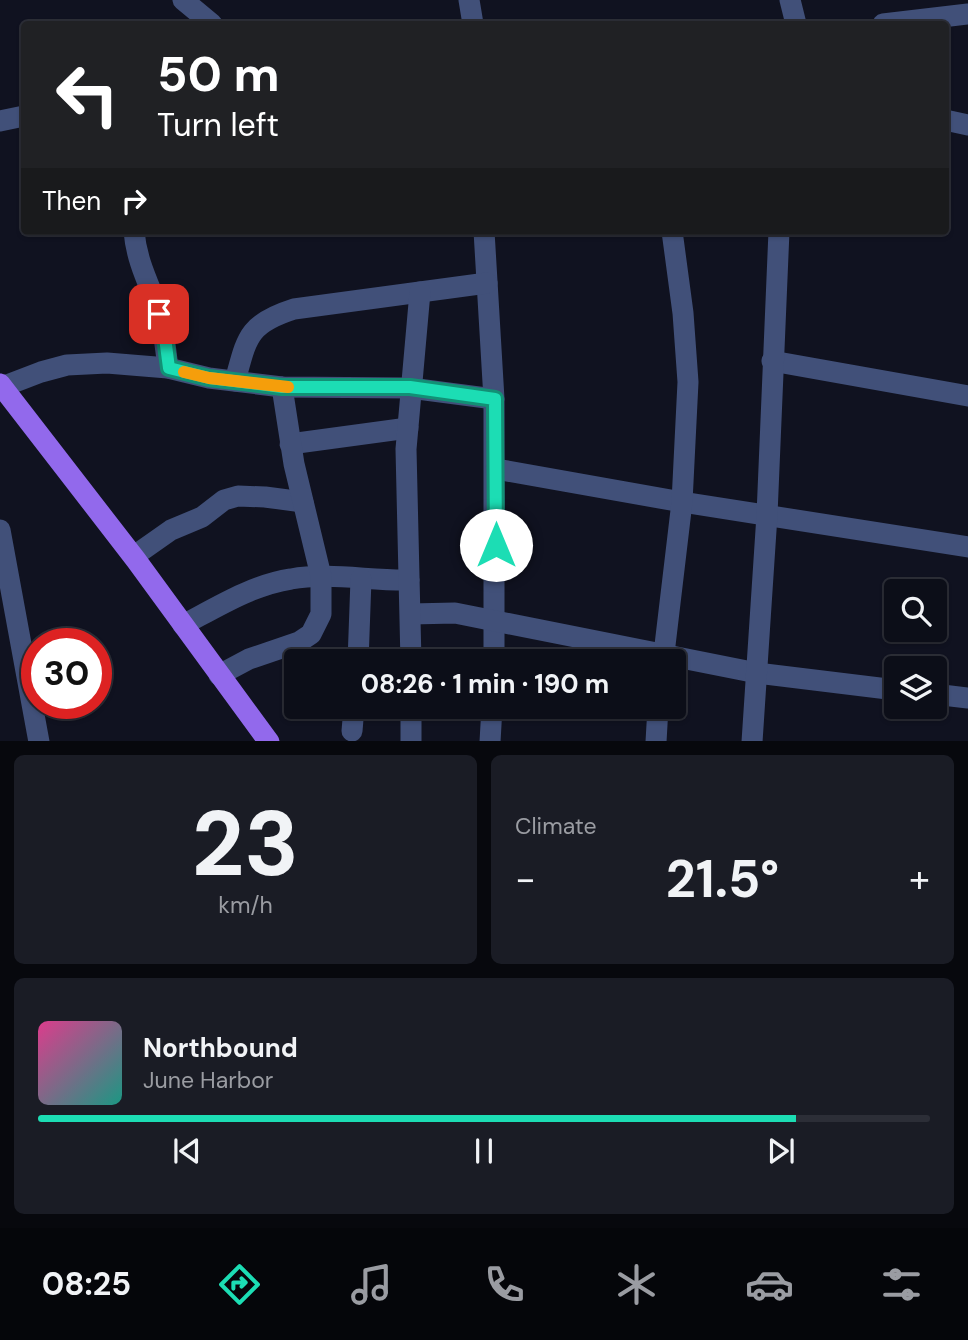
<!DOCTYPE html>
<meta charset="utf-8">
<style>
:root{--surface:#0c0e18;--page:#1a1c25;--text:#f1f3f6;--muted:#9a9ca2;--line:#2c2e37;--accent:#1cddb4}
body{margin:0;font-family:"DM Sans",sans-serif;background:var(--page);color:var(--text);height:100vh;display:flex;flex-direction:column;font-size:26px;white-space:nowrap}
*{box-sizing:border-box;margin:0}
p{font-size:23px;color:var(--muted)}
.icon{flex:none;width:38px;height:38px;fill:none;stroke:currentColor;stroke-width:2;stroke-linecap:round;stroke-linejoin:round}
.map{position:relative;height:741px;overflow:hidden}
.drawer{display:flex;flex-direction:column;gap:14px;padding:14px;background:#07080d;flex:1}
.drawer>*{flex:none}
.banner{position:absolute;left:21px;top:21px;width:928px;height:214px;border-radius:7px;box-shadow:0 2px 5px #0004,0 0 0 2px var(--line);background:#202124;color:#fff;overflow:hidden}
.buttons{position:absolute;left:884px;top:579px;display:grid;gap:14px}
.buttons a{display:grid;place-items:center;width:63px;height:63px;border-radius:7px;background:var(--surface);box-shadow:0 2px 5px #0004,0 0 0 2px var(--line);font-size:35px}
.speed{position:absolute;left:21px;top:628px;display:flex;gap:14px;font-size:35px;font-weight:700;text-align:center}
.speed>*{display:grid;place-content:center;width:91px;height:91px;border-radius:50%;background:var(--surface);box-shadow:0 2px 5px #0004,0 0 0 2px var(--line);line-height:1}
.speed .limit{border:10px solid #d22;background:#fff;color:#111}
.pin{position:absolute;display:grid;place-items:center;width:60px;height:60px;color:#fff;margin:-30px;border-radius:14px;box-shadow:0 4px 10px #0006}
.me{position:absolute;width:77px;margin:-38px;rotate:0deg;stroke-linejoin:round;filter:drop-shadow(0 0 5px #0008)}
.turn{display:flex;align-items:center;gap:24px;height:147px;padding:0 21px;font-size:32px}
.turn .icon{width:91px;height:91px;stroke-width:2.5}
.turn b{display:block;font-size:49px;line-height:60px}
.then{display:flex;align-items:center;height:66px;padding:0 21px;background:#0003;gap:14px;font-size:26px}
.big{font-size:52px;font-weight:700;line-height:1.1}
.drawer .card{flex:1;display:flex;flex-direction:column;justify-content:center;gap:10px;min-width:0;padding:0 24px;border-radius:10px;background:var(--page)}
.drawer .dial{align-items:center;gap:0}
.dial b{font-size:91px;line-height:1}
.song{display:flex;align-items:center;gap:21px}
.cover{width:84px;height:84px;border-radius:10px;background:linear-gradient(135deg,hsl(330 70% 55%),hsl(170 70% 35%))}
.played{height:7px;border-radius:4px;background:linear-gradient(90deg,var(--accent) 85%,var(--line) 85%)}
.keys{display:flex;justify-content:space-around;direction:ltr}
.heat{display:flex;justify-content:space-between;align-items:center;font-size:38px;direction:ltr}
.drawer .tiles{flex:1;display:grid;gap:14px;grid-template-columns:1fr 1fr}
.card:last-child{grid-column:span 2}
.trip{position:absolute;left:284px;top:649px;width:402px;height:70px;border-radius:7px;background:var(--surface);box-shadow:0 2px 5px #0004,0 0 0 2px var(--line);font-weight:700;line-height:70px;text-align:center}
.dock{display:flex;height:112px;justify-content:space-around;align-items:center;background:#05060a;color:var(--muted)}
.dock .icon{width:49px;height:49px}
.dock .active{color:var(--accent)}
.dock b{font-size:32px;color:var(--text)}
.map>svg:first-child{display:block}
</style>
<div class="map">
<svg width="968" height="742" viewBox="0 0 968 742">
<rect width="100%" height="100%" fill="#101220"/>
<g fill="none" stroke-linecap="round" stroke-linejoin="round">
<g stroke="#415079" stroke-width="21">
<polyline points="183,0 212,24"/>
<polyline points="469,0 473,24"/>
<polyline points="790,0 796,24"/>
<polyline points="883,24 968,14"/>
<polyline points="945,120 968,125"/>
<polyline points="0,121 24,116"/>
<path d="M134 231C136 256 145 276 154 298 163 321 165 344 168 368"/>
<polyline points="484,231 494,399 494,662"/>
<polyline points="772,361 968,396"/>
<path d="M235 381C247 338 247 324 294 309L487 283"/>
<polyline points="2,387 41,372 67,365 107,363 168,368 209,378 282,387 410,388 494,399"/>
<polyline points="290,444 408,428"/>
<polyline points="496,469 682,502 968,547"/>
<polyline points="0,530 39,742"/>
<polyline points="134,556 171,530 202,517 224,500 238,496 265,497 303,502"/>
<polyline points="411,614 455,613 757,673 896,690"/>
<path d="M183 625C217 607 252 585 291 579 329 572 370 581 409 580"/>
<polyline points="358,662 361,579"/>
<polyline points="411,662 406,449 420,292"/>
<polyline points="663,662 682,502 688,382 683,313 672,231"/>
<polyline points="219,675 249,659 299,642 311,634 321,614 321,576 294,464 282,387"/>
<polyline points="934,694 968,698"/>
<polyline points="411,707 411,742"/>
<polyline points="352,731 354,707"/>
<polyline points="490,742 492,707"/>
<polyline points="656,742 658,707"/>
<polyline points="752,742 767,515 779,231"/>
</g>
<polyline stroke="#9269ec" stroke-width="21" points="0,384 136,560 269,742"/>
</g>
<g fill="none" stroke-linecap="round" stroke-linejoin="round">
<g stroke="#129075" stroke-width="18">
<polyline id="route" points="159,314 164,330 169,368 209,378 282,387 410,387 495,399 496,545"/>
</g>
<use href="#route" stroke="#1cddb4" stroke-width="12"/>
<polyline stroke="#f59e0b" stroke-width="12" points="184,372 209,378 288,387"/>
</g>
</svg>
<div class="buttons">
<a><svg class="icon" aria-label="search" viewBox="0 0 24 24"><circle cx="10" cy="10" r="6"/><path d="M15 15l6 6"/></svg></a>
<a><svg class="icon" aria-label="layers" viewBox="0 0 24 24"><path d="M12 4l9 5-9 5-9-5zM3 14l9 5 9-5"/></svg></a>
</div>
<div class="speed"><div class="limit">30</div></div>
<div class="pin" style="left:159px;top:314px;background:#d93025"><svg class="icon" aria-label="arrive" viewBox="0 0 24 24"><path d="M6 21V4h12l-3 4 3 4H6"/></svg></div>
<svg class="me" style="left:496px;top:545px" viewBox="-20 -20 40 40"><circle r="19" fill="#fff"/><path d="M0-13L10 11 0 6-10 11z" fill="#1cddb4"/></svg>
<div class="trip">08:26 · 1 min · 190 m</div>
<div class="banner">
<div class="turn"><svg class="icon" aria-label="left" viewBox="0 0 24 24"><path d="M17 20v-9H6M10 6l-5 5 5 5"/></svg><div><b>50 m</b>Turn left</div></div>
<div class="then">Then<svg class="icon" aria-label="right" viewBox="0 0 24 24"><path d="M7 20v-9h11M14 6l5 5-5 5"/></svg></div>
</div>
</div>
<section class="drawer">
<div class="tiles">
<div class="card dial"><b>23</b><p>km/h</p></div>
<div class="card"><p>Climate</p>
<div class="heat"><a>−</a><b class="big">21.5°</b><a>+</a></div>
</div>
<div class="card">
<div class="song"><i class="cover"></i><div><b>Northbound</b><p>June Harbor</p></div></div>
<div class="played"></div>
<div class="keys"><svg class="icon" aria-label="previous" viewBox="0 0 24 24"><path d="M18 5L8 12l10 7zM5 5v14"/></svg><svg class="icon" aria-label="pause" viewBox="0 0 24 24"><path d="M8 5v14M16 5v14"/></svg><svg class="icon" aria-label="next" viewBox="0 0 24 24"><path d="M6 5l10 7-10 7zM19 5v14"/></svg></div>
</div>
</div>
</section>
<nav class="dock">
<b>08:25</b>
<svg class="icon active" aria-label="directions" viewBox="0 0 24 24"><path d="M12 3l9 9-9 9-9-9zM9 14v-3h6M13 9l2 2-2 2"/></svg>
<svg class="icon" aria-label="music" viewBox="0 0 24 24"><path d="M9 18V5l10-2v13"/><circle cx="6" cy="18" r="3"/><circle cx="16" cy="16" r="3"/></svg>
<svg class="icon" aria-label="phone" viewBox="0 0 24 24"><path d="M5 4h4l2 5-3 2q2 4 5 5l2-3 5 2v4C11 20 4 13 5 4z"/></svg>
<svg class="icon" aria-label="climate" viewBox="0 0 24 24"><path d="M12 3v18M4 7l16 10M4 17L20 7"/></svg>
<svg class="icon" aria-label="car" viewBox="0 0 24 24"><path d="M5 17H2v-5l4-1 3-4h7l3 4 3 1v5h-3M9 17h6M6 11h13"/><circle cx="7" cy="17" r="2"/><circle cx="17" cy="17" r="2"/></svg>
<svg class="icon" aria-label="filters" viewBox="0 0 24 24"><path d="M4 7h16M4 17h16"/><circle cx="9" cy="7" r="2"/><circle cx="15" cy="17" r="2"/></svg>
</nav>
